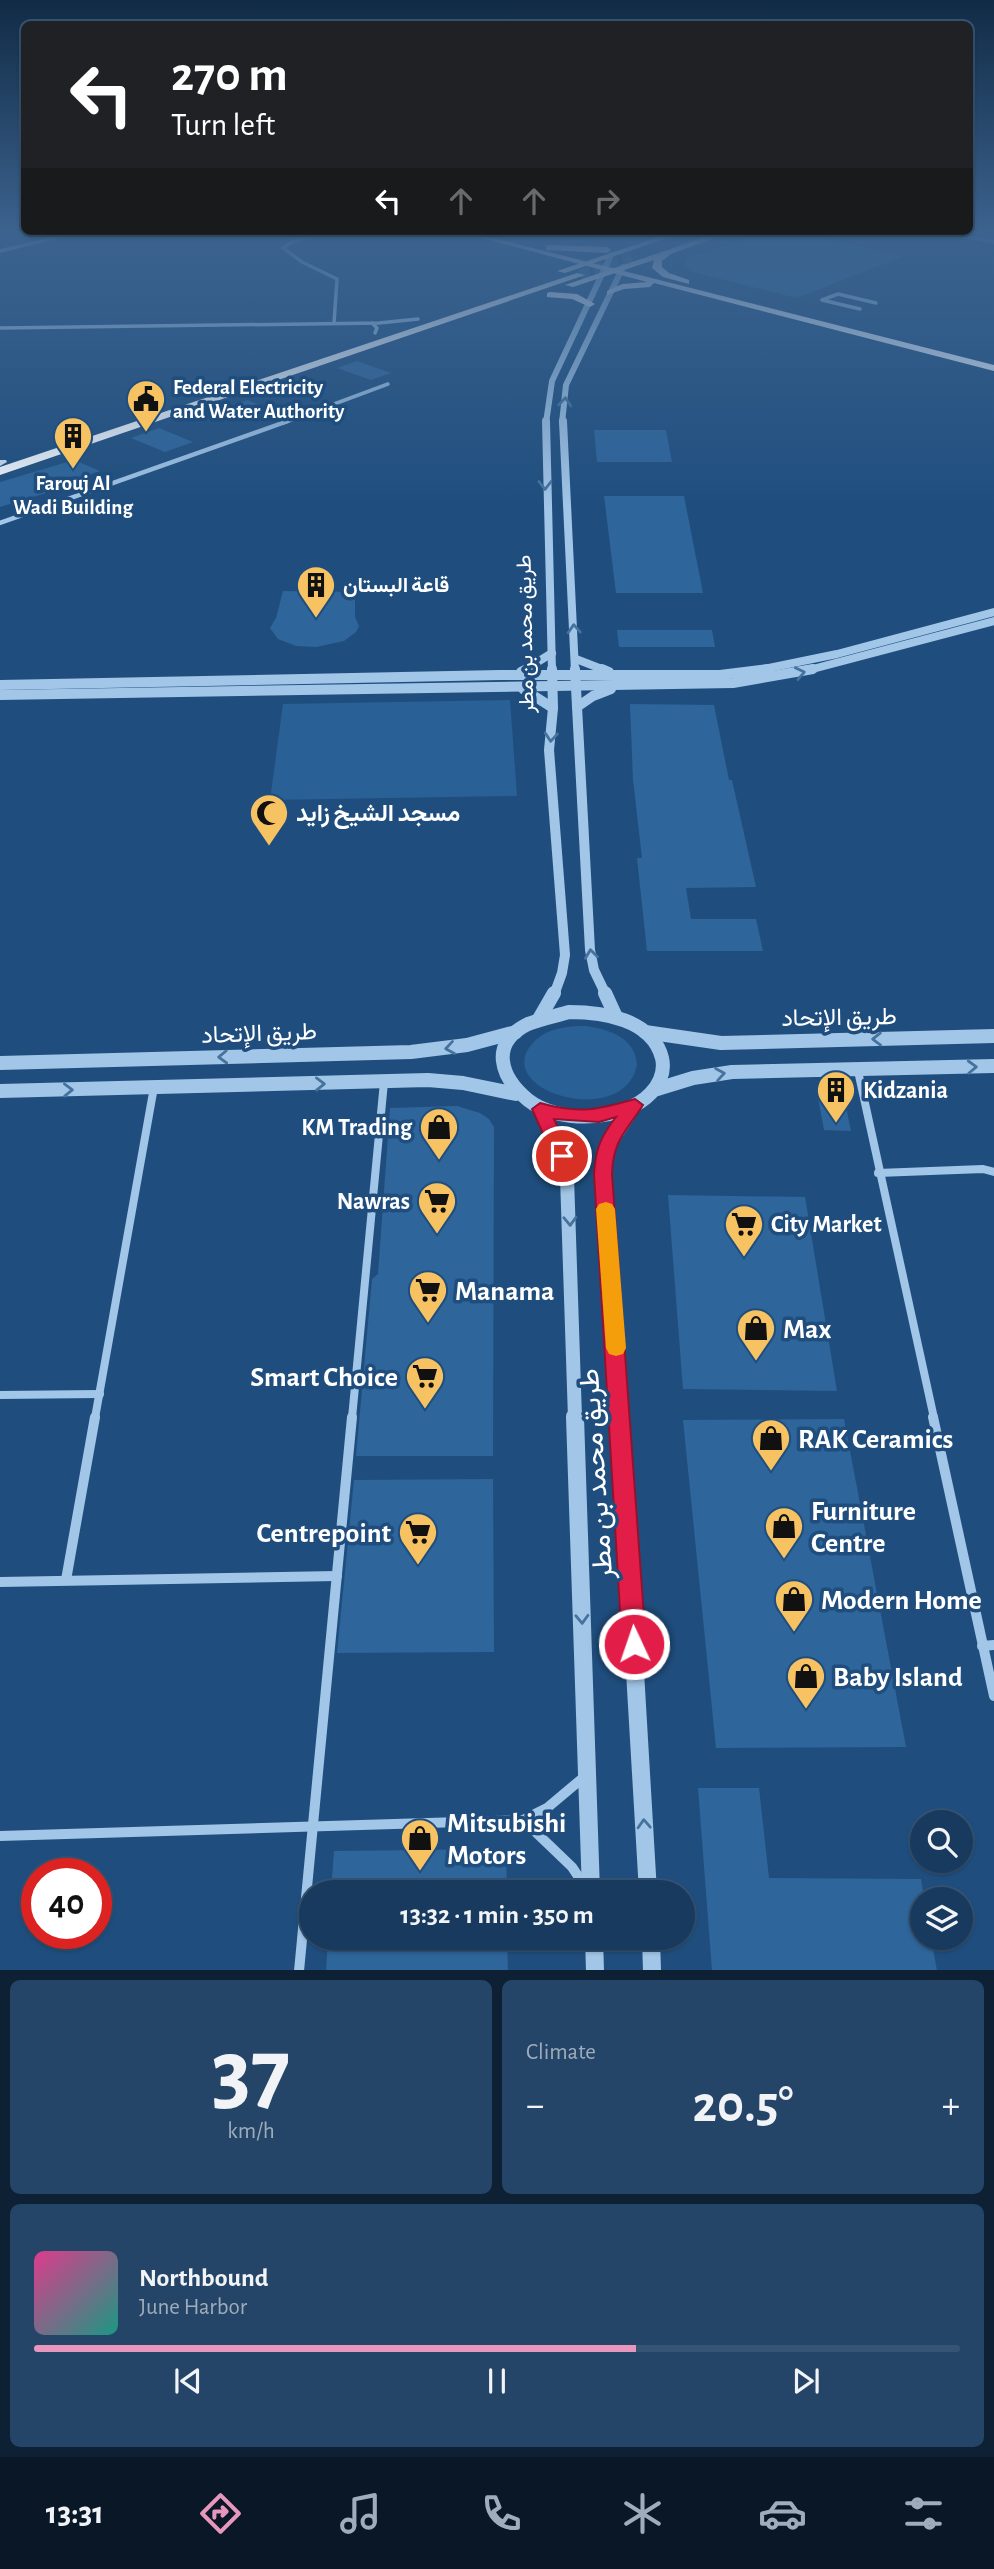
<!DOCTYPE html>
<meta charset="utf-8">
<style>
:root{--surface:#173a5e;--page:#244567;--text:#f1f3f6;--muted:#9eadbc;--line:#365473;--accent:#e797bd}
body{margin:0;font-family:"Alegreya Sans",Vazirmatn,sans-serif;background:var(--page);color:var(--text);height:100vh;display:flex;flex-direction:column;font-size:26px;white-space:nowrap}
*{box-sizing:border-box;margin:0}
p{font-size:23px;color:var(--muted)}
.icon{flex:none;width:38px;height:38px;fill:none;stroke:currentColor;stroke-width:2;stroke-linecap:round;stroke-linejoin:round}
.map{position:relative;height:1970px;overflow:hidden}
.drawer{display:flex;flex-direction:column;gap:10px;padding:10px;background:#0d2034;flex:1}
.drawer>*{flex:none}
.guide{position:absolute;left:21px;top:21px;width:952px;height:214px;border-radius:10px;box-shadow:0 2px 5px #0004,0 0 0 2px var(--line);background:#202124;color:#fff;overflow:hidden}
.fabs{position:absolute;left:910px;top:1810px;display:grid;gap:14px}
.fabs a{display:grid;place-items:center;width:63px;height:63px;border-radius:50%;background:var(--surface);box-shadow:0 2px 5px #0004,0 0 0 2px var(--line);font-size:35px}
.speed{position:absolute;left:21px;top:1858px;display:flex;gap:14px;font-size:35px;font-weight:700;text-align:center}
.speed>*{display:grid;place-content:center;width:91px;height:91px;border-radius:50%;background:var(--surface);box-shadow:0 2px 5px #0004,0 0 0 2px var(--line);line-height:1}
.speed .limit{border:10px solid #d22;background:#fff;color:#111}
.pin{position:absolute;display:grid;place-items:center;width:60px;height:60px;color:#fff;margin:-30px;border:4px solid #fff;border-radius:50%;box-shadow:0 2px 7px #0007}
.me{position:absolute;width:77px;margin:-38px;rotate:357deg;stroke-linejoin:round;filter:drop-shadow(0 0 5px #0008)}
.turn{display:flex;align-items:center;gap:24px;height:147px;padding:0 35px;font-size:32px}
.turn .icon{width:91px;height:91px;stroke-width:2.5}
.turn b{display:block;font-size:49px;line-height:60px}
.lanes{display:flex;align-items:center;height:66px;padding:0 35px;background:#0003;justify-content:center;gap:35px;direction:ltr}
.lanes .off{opacity:.35}
.big{font-size:52px;font-weight:700;line-height:1.1}
.drawer .tile{flex:1;display:flex;flex-direction:column;justify-content:center;gap:10px;min-width:0;padding:0 24px;border-radius:10px;background:var(--page)}
.drawer .dial{align-items:center;gap:0}
.dial b{font-size:91px;line-height:1}
.song{display:flex;align-items:center;gap:21px}
.cover{width:84px;height:84px;border-radius:10px;background:linear-gradient(135deg,hsl(330 70% 55%),hsl(170 70% 35%))}
.played{height:7px;border-radius:4px;background:linear-gradient(90deg,var(--accent) 65%,var(--line) 65%)}
.keys{display:flex;justify-content:space-around;direction:ltr}
.heat{display:flex;justify-content:space-between;align-items:center;font-size:38px;direction:ltr}
.drawer .tiles{flex:1;display:grid;gap:10px;grid-template-columns:1fr 1fr}
.tile:last-child{grid-column:span 2}
.trip{position:absolute;left:299px;top:1880px;width:396px;height:70px;border-radius:35px;background:var(--surface);box-shadow:0 2px 5px #0004,0 0 0 2px var(--line);font-weight:700;line-height:70px;text-align:center}
.tabs{display:flex;height:112px;justify-content:space-around;align-items:center;background:#091726;color:var(--muted)}
.tabs .icon{width:49px;height:49px}
.tabs .selected{color:var(--accent)}
.tabs b{font-size:32px;color:var(--text)}
.map>svg:first-child{display:block}
</style>
<div class="map">
<svg width="994" height="1971" viewBox="0 0 994 1971">
<rect width="100%" height="100%" fill="#1f4e7e"/>
<g fill="#296096">
<polygon points="510,700 517,796 270,800 283,704"/>
<path d="M586 1026C609 1029 635 1038 637 1064 626 1130 491 1092 532 1044 545 1028 567 1026 586 1026Z"/>
</g>
<g fill="#2e659b">
<polygon points="764,233 799,233 904,256 797,298 693,272 684,264 688,258"/>
<polygon points="357,361 391,373 371,380 337,368"/>
<polygon points="247,400 279,412 250,422 218,410"/>
<polygon points="159,428 193,442 165,452 131,438"/>
<polygon points="594,430 666,430 672,462 597,462"/>
<polygon points="74,460 100,471 52,488 56,490 0,507 0,482"/>
<polygon points="604,496 684,496 703,593 616,593"/>
<polygon points="283,591 355,592 355,617 359,626 356,632 344,641 316,647 296,646 278,639 270,628 276,618"/>
<polygon points="617,630 712,630 715,647 619,647"/>
<polygon points="630,704 714,705 729,780 732,780 756,887 686,888 691,919 756,919 763,951 647,951 637,858 642,858 633,780"/>
<polygon points="816,1087 842,1087 851,1131 824,1130"/>
<polygon points="457,1106 480,1113 489,1119 494,1127 493,1456 356,1456 372,1279 378,1274 390,1108"/>
<polygon points="668,1195 805,1197 837,1391 683,1389"/>
<polygon points="844,1419 906,1747 716,1748 683,1420"/>
<polygon points="493,1479 494,1652 337,1653 354,1480"/>
<polygon points="698,1788 759,1788 769,1878 921,1879 924,1899 922,1899 922,1937 931,1937 937,1971 712,1971"/>
<polygon points="506,1849 507,1892 331,1892 334,1851"/>
<polygon points="328,1937 507,1937 508,1971 326,1971"/>
</g>
<g fill="none" stroke-linecap="round" stroke-linejoin="round">
<polyline stroke="#416991" stroke-width="10" stroke-dasharray="10 5" stroke-linecap="butt" points="580,275 632,257"/>
<polyline stroke="#a2c6e7" stroke-width="3.5" points="860,309 822,300 838,294 876,303"/>
<g stroke="#a2c6e7" stroke-width="3.5">
<polyline points="323,233 294,241 283,248 302,262 337,279 334,323"/>
<polyline points="951,233 994,242"/>
<polyline points="372,323 377,328 375,333"/>
<polyline points="0,328 379,323 418,319"/>
<polyline points="283,423 388,384"/>
</g>
<polyline stroke="#a2c6e7" stroke-width="4.5" points="0,523 288,421"/>
<g stroke="#a2c6e7" stroke-width="8">
<polyline points="858,1071 934,1418"/>
<polyline points="878,1173 983,1169 994,1172"/>
<polyline points="0,1395 100,1394"/>
<polyline points="95,1418 154,1087"/>
<polyline points="352,1418 384,1082"/>
</g>
<g stroke="#a2c6e7" stroke-width="10">
<polyline points="933,1417 994,1696"/>
<polyline points="66,1580 95,1417"/>
<polyline points="0,1582 337,1576"/>
<polyline points="982,1646 994,1645"/>
<polyline points="523,1820 572,1867 586,1888"/>
<polyline points="0,1836 523,1820 547,1808 584,1777"/>
<polyline points="299,1971 352,1417"/>
</g>
<g stroke="#a2c6e7" stroke-width="6">
<polyline points="546,423 552,381 611,255"/>
<polyline points="562,423 566,385 623,267"/>
</g>
<g stroke="#a2c6e7" stroke-width="8">
<polyline points="546,421 552,671"/>
<polyline points="563,421 575,671"/>
<polyline points="576,659 607,671"/>
<polyline points="523,671 552,653"/>
<polyline points="754,671 837,654 994,612"/>
<polyline points="805,671 994,621"/>
</g>
<g stroke="#a2c6e7" stroke-width="10">
<polyline points="552,669 553,708 549,750 565,955 562,973 554,995"/>
<polyline points="575,669 590,950 594,970 606,995"/>
<polyline points="602,669 609,672"/>
<polyline points="521,672 527,669"/>
<polyline points="0,685 500,675 720,675 768,669"/>
<polyline points="523,689 553,708"/>
<polyline points="0,695 733,683 813,669"/>
<polyline points="577,707 593,696 611,689"/>
</g>
<g stroke="#a2c6e7" stroke-width="14">
<polyline points="605,993 616,1017"/>
<path d="M569 1012C603 1012 652 1019 662 1058 665 1071 660 1083 651 1093 624 1122 558 1124 528 1100 500 1077 489 1043 528 1024 540 1019 556 1016 569 1012Z"/>
<polyline points="539,1019 554,993"/>
<polyline points="645,1032 721,1043 994,1036"/>
<polyline points="0,1063 411,1052 467,1045 516,1032"/>
<polyline points="654,1090 693,1078 732,1072 994,1066"/>
<polyline points="0,1091 428,1080 463,1083 516,1094"/>
<polyline points="540,1109 559,1147 567,1177 575,1418"/>
<polyline points="620,1418 603,1174 609,1145 635,1105"/>
</g>
<g stroke="#a2c6e7" stroke-width="18">
<polyline points="575,1417 591,1892"/>
<polyline points="620,1417 648,1892"/>
<polyline points="594,1937 595,1971"/>
<polyline points="651,1937 652,1971"/>
</g>
<g fill="#cde1f6" fill-rule="evenodd">
<polygon points="70,233 79,233 0,253 0,249"/>
<polygon points="0,460 6,460 7,462 0,466"/>
</g>
<polygon fill="#e4effd" fill-rule="evenodd" points="463,233 474,233 994,365 994,371 654,283 650,287 624,289 607,295 607,291 622,284 647,282"/>
<g fill="#f2f7fe" fill-rule="evenodd">
<polygon points="671,233 682,233 565,273 557,271"/>
<polygon points="717,233 728,233 671,254 662,261 662,267 669,273 689,280 689,284 663,277 652,268 654,260 573,287 565,285"/>
<polygon points="549,245 607,247 611,250 607,253 546,250 546,246"/>
<polygon points="577,273 585,275 0,475 0,467"/>
<polygon points="550,292 577,294 595,304 590,307 572,299 547,297 547,293"/>
</g>
</g>
<defs><path id="oneway-chevron" d="M-2-3.5L2.5 0L-2 3.5" fill="none" stroke-width="1.6" stroke-linecap="round" stroke-linejoin="round" transform="scale(1.75)"/></defs>
<g stroke="#46729e">
<use href="#oneway-chevron" transform="translate(565 402) rotate(-85)"/>
<use href="#oneway-chevron" transform="translate(545 485) rotate(90)"/>
<use href="#oneway-chevron" transform="translate(574 629) rotate(-93)"/>
<use href="#oneway-chevron" transform="translate(800 673) rotate(-12)"/>
<use href="#oneway-chevron" transform="translate(551 737) rotate(95)"/>
<use href="#oneway-chevron" transform="translate(591 954) rotate(-97)"/>
<use href="#oneway-chevron" transform="translate(877 1039) rotate(179)"/>
<use href="#oneway-chevron" transform="translate(450 1048) rotate(171)"/>
<use href="#oneway-chevron" transform="translate(223 1057) rotate(178)"/>
<use href="#oneway-chevron" transform="translate(972 1067) rotate(-2)"/>
<use href="#oneway-chevron" transform="translate(720 1074) rotate(-9)"/>
<use href="#oneway-chevron" transform="translate(320 1084) rotate(-1)"/>
<use href="#oneway-chevron" transform="translate(68 1090) rotate(-1)"/>
<use href="#oneway-chevron" transform="translate(570 1221) rotate(88)"/>
<use href="#oneway-chevron" transform="translate(582 1619) rotate(88)"/>
<use href="#oneway-chevron" transform="translate(644 1824) rotate(-93)"/>
</g>
<linearGradient id="sky" x2="0" y2="1"><stop stop-color="#112b45"/><stop offset="0.46" stop-color="#3c638f"/><stop offset="1" stop-color="#3c638f" stop-opacity="0"/></linearGradient>
<rect width="994" height="508" fill="url(#sky)"/>
<path fill="#e11d48" stroke="#92132f" stroke-width="2" d="M635 1099 643 1105C626 1132 613 1140 612 1174L646 1644 642 1651 634 1655 626 1651 622 1644 594 1174C595 1150 601 1136 616 1117L599 1122 554 1119 571 1156 569 1160H556L553 1156 532 1109 540 1103C579 1114 597 1110 635 1099Z"/>
<polygon fill="#f59e0b" points="606,1202 612,1204 615,1209 626,1348 623,1354 616,1356 609,1354 606,1348 596,1209 599,1204"/>
<defs>
<g id="civic-pin" transform="scale(2.0125)"><path d="M0 17L-7.5 6A9.5 9.5 0 1 1 7.5 6Z" fill="#f6c262" stroke="#1f4e7e"/><path d="M-.6-6.5H3V-4.5H.6V-3L4-1V1h2V6H-6V1h2V-1L-.6-3ZM-1.2 2.5V6h2.4V2.5Z" fill="#111"/></g>
<g id="building-pin" transform="scale(2.0125)"><path d="M0 17L-7.5 6A9.5 9.5 0 1 1 7.5 6Z" fill="#f6c262" stroke="#1f4e7e"/><path d="M-4-6H4V6H1V3H-1V6H-4ZM-2.5-4.3h1.7v1.8h-1.7ZM.8-4.3h1.7v1.8H.8ZM-2.5-1h1.7V.8h-1.7ZM.8-1h1.7V.8H.8Z" fill="#111"/></g>
<g id="mosque-pin" transform="scale(2.0125)"><path d="M0 17L-7.5 6A9.5 9.5 0 1 1 7.5 6Z" fill="#f6c262" stroke="#1f4e7e"/><path d="M3.5-4.9A6 6 0 1 0 3.5 4.9A5 5 0 1 1 3.5-4.9Z" fill="#111"/></g>
<g id="shop-pin" transform="scale(2.0125)"><path d="M0 17L-7.5 6A9.5 9.5 0 1 1 7.5 6Z" fill="#f6c262" stroke="#1f4e7e"/><path d="M-5-2.5h2.3a2.7 3.5 0 0 1 5.4 0H5L5.5 6h-11ZM-1.5-2.5h3a1.5 2.3 0 0 0-3 0Z" fill="#111"/></g>
<g id="supermarket-pin" transform="scale(2.0125)"><path d="M0 17L-7.5 6A9.5 9.5 0 1 1 7.5 6Z" fill="#f6c262" stroke="#1f4e7e"/><path d="M-6-5.5h2.5l.6 2H6L4.5 2H-2.5L-4.4-4H-6ZM-1.5 3.2a1.3 1.3 0 1 0 .1 0ZM3 3.2a1.3 1.3 0 1 0 .1 0Z" fill="#111"/></g>
</defs>
<g fill-rule="evenodd">
<use href="#civic-pin" x="146" y="399"/>
<use href="#building-pin" x="73" y="436"/>
<use href="#building-pin" x="316" y="585"/>
<use href="#mosque-pin" x="269" y="813"/>
<use href="#building-pin" x="836" y="1090"/>
<use href="#shop-pin" x="439" y="1127"/>
<use href="#supermarket-pin" x="437" y="1201"/>
<use href="#supermarket-pin" x="744" y="1224"/>
<use href="#supermarket-pin" x="428" y="1290"/>
<use href="#shop-pin" x="756" y="1328"/>
<use href="#supermarket-pin" x="425" y="1376"/>
<use href="#shop-pin" x="771" y="1438"/>
<use href="#shop-pin" x="784" y="1526"/>
<use href="#supermarket-pin" x="418" y="1532"/>
<use href="#shop-pin" x="794" y="1599"/>
<use href="#shop-pin" x="806" y="1676"/>
<use href="#shop-pin" x="420" y="1838"/>
</g>
<g text-anchor="middle" stroke-width="7" stroke-linejoin="round" paint-order="stroke">
<g font-size="21" font-weight="bold" fill="#fff" stroke="#1f4e7e" text-anchor="start">
<text x="173" y="394">Federal Electricity<tspan x="173" dy="24">and Water Authority</tspan></text>
<text x="73" y="490" text-anchor="middle">Farouj Al<tspan x="73" dy="24">Wadi Building</tspan></text>
<text x="343" y="592">قاعة البستان</text>
</g>
<g font-size="21" fill="#fff" stroke="#1f4e7e">
<text transform="translate(525 634) rotate(-91)" y="7">طريق محمد بن مطر</text>
</g>
<g font-size="24" font-weight="bold" fill="#fff" stroke="#1f4e7e" text-anchor="start">
<text x="296" y="821">مسجد الشيخ زايد</text>
<text x="863" y="1098">Kidzania</text>
<text x="412" y="1135" text-anchor="end">KM Trading</text>
<text x="410" y="1209" text-anchor="end">Nawras</text>
<text x="771" y="1232">City Market</text>
</g>
<g font-size="24" fill="#fff" stroke="#1f4e7e">
<text transform="translate(839 1017) rotate(-1)" y="8">طريق اﻹتحاد</text>
<text transform="translate(259 1033) rotate(-2)" y="8">طريق اﻹتحاد</text>
</g>
<g font-size="28" font-weight="bold" fill="#fff" stroke="#1f4e7e" text-anchor="start">
<text x="455" y="1300">Manama</text>
<text x="783" y="1338">Max</text>
<text x="398" y="1386" text-anchor="end">Smart Choice</text>
<text x="798" y="1448">RAK Ceramics</text>
<text x="811" y="1520">Furniture<tspan x="811" dy="32">Centre</tspan></text>
<text x="391" y="1542" text-anchor="end">Centrepoint</text>
<text x="821" y="1609">Modern Home</text>
<text x="833" y="1686">Baby Island</text>
<text x="447" y="1832">Mitsubishi<tspan x="447" dy="32">Motors</tspan></text>
</g>
<g font-size="28" fill="#fff" stroke="#1f4e7e">
<text transform="translate(595 1474) rotate(-94)" y="10">طريق محمد بن مطر</text>
</g>
</g>
</svg>
<div class="fabs">
<a><svg class="icon" aria-label="search" viewBox="0 0 24 24"><circle cx="10" cy="10" r="6"/><path d="M15 15l6 6"/></svg></a>
<a><svg class="icon" aria-label="layers" viewBox="0 0 24 24"><path d="M12 4l9 5-9 5-9-5zM3 14l9 5 9-5"/></svg></a>
</div>
<div class="speed"><div class="limit">40</div></div>
<div class="pin" style="left:562px;top:1156px;background:#d93025"><svg class="icon" aria-label="arrive" viewBox="0 0 24 24"><path d="M6 21V4h12l-3 4 3 4H6"/></svg></div>
<svg class="me" style="left:634px;top:1644px" viewBox="-20 -20 40 40"><circle r="17" fill="#e11d48" stroke="#fff" stroke-width="3"/><path d="M0-11L8 9 0 5-8 9z" fill="#fff"/></svg>
<div class="trip">13:32 · 1 min · 350 m</div>
<div class="guide">
<div class="turn"><svg class="icon" aria-label="left" viewBox="0 0 24 24"><path d="M17 20v-9H6M10 6l-5 5 5 5"/></svg><div><b>270 m</b>Turn left</div></div>
<div class="lanes"><svg class="icon" aria-label="left" viewBox="0 0 24 24"><path d="M17 20v-9H6M10 6l-5 5 5 5"/></svg><svg class="icon off" aria-label="ahead" viewBox="0 0 24 24"><path d="M12 20V5M6 11l6-6 6 6"/></svg><svg class="icon off" aria-label="ahead" viewBox="0 0 24 24"><path d="M12 20V5M6 11l6-6 6 6"/></svg><svg class="icon off" aria-label="right" viewBox="0 0 24 24"><path d="M7 20v-9h11M14 6l5 5-5 5"/></svg></div>
</div>
</div>
<section class="drawer">
<div class="tiles">
<div class="tile dial"><b>37</b><p>km/h</p></div>
<div class="tile"><p>Climate</p>
<div class="heat"><a>−</a><b class="big">20.5°</b><a>+</a></div>
</div>
<div class="tile">
<div class="song"><i class="cover"></i><div><b>Northbound</b><p>June Harbor</p></div></div>
<div class="played"></div>
<div class="keys"><svg class="icon" aria-label="previous" viewBox="0 0 24 24"><path d="M18 5L8 12l10 7zM5 5v14"/></svg><svg class="icon" aria-label="pause" viewBox="0 0 24 24"><path d="M8 5v14M16 5v14"/></svg><svg class="icon" aria-label="next" viewBox="0 0 24 24"><path d="M6 5l10 7-10 7zM19 5v14"/></svg></div>
</div>
</div>
</section>
<nav class="tabs">
<b>13:31</b>
<svg class="icon selected" aria-label="directions" viewBox="0 0 24 24"><path d="M12 3l9 9-9 9-9-9zM9 14v-3h6M13 9l2 2-2 2"/></svg>
<svg class="icon" aria-label="music" viewBox="0 0 24 24"><path d="M9 18V5l10-2v13"/><circle cx="6" cy="18" r="3"/><circle cx="16" cy="16" r="3"/></svg>
<svg class="icon" aria-label="phone" viewBox="0 0 24 24"><path d="M5 4h4l2 5-3 2q2 4 5 5l2-3 5 2v4C11 20 4 13 5 4z"/></svg>
<svg class="icon" aria-label="climate" viewBox="0 0 24 24"><path d="M12 3v18M4 7l16 10M4 17L20 7"/></svg>
<svg class="icon" aria-label="car" viewBox="0 0 24 24"><path d="M5 17H2v-5l4-1 3-4h7l3 4 3 1v5h-3M9 17h6M6 11h13"/><circle cx="7" cy="17" r="2"/><circle cx="17" cy="17" r="2"/></svg>
<svg class="icon" aria-label="filters" viewBox="0 0 24 24"><path d="M4 7h16M4 17h16"/><circle cx="9" cy="7" r="2"/><circle cx="15" cy="17" r="2"/></svg>
</nav>
